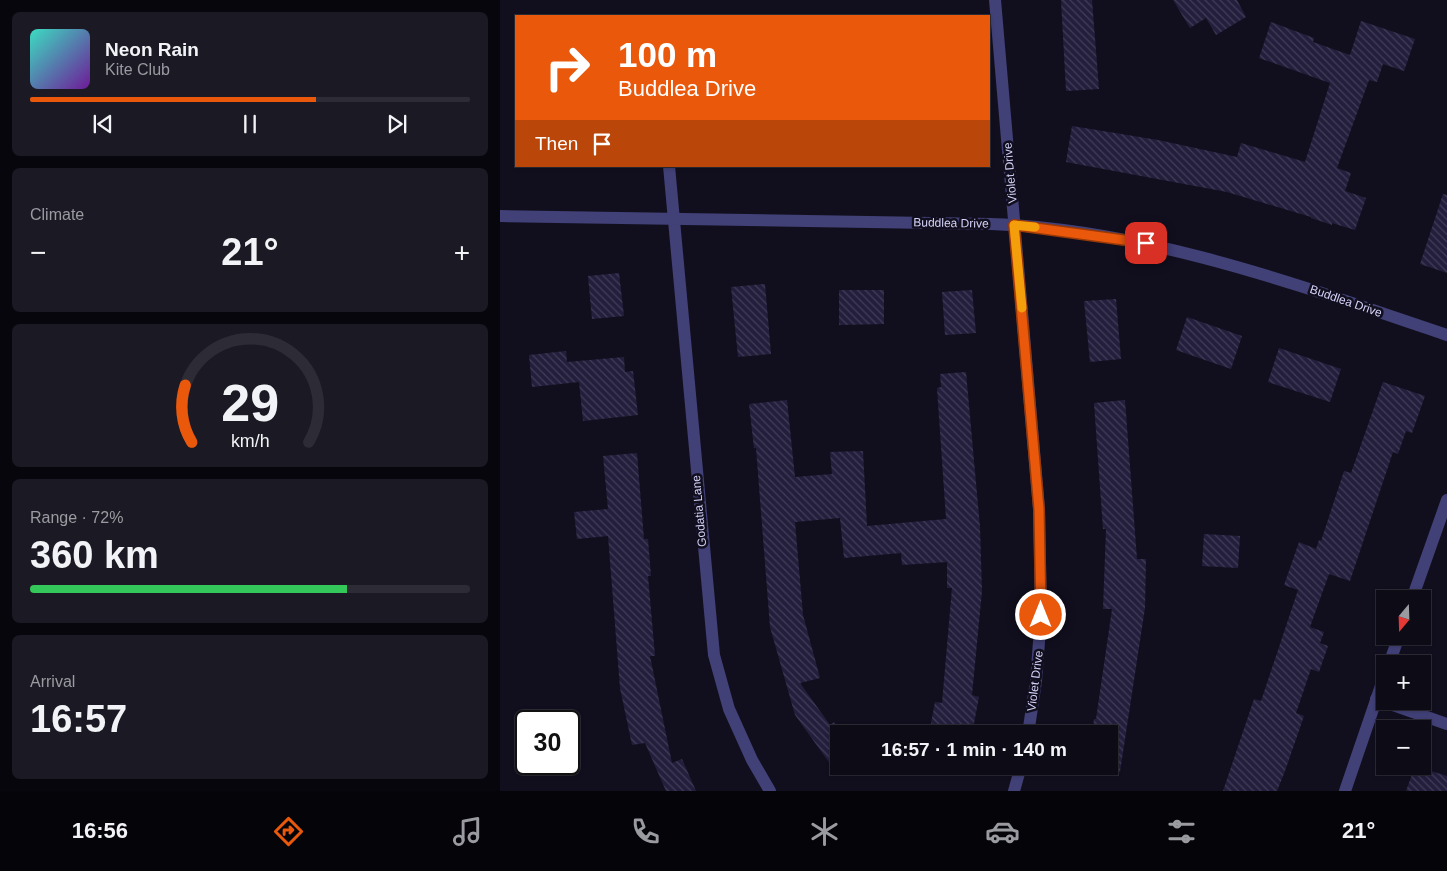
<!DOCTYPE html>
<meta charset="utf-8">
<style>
:root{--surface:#0d0b16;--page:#1b1923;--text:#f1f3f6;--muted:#9a9ba1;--line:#2d2b35;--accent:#ea580c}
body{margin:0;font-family:Arial,sans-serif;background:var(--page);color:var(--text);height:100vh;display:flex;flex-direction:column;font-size:19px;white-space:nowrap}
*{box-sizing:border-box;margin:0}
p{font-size:16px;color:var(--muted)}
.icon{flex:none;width:28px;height:28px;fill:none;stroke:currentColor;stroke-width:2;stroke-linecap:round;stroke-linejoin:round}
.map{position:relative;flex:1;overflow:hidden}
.drawer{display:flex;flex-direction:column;gap:12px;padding:12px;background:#07060c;width:500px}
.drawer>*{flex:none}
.top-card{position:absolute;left:15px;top:15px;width:475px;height:152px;border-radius:0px;box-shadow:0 1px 4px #0004,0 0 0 1px var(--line);background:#ea580c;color:#fff;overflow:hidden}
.needle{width:32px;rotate:199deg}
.buttons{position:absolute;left:876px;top:590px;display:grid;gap:10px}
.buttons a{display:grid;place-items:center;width:55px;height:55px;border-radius:0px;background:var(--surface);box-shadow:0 1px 4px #0004,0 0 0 1px var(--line);font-size:25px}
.speed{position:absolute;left:15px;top:710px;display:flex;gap:10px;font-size:25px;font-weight:700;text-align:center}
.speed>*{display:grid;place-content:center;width:65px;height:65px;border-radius:50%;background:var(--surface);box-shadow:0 1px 4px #0004,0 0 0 1px var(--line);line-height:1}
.speed .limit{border:2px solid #111;border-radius:8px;background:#fff;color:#111}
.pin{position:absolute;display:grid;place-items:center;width:42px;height:42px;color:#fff;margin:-21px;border-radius:10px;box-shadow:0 2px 8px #0006}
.me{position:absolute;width:55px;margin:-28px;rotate:0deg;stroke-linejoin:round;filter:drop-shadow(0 0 4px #0008)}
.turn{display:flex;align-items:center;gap:18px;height:105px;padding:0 20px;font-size:22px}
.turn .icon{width:65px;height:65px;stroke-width:2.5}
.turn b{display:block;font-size:35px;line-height:42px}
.then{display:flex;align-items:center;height:48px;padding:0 20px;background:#0003;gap:10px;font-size:19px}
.big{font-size:38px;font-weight:600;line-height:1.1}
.drawer .tile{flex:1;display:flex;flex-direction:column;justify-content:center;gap:8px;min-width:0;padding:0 18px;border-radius:8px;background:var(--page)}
.drawer .dial{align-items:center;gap:0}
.dial svg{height:130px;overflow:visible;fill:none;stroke:var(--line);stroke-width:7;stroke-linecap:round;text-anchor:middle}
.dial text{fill:var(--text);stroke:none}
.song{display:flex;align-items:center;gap:15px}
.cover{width:60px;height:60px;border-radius:8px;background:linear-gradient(135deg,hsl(170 70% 55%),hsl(280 70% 35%))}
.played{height:5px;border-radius:2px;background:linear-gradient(90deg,var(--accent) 65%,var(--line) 65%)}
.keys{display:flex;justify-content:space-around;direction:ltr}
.heat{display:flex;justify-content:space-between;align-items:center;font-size:28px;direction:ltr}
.charge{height:8px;border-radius:4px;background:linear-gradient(90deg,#34c759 72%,var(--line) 0)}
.trip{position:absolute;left:330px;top:725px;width:288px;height:50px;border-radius:0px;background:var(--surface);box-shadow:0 1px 4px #0004,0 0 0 1px var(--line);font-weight:600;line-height:50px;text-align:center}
.menu{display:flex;height:80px;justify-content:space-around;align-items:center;background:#050409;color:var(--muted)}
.menu .icon{width:35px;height:35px}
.menu .selected{color:var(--accent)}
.menu b{font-size:22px;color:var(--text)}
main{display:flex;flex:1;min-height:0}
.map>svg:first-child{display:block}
</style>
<main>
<section class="drawer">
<div class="tile">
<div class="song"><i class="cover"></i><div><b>Neon Rain</b><p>Kite Club</p></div></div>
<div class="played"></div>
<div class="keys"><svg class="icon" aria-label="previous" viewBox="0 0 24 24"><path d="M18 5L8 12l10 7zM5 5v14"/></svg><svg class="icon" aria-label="pause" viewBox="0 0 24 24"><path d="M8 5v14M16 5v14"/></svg><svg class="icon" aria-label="next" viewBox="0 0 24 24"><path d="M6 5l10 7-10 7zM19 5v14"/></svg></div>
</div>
<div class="tile"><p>Climate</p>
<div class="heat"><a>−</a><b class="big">21°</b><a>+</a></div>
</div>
<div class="tile dial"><svg viewBox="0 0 100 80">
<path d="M14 69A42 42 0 1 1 86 69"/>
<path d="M14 69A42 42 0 0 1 10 34" stroke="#ea580c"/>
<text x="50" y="56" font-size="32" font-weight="700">29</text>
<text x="50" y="72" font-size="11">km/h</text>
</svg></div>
<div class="tile"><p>Range · 72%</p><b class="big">360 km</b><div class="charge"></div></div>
<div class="tile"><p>Arrival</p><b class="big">16:57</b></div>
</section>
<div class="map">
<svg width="947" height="791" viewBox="0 0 947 791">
<defs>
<pattern id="building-back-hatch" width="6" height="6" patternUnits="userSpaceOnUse" patternTransform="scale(1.25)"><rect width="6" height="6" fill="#231e3c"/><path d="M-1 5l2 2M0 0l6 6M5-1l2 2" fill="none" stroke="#423e59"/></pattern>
</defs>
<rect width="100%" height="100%" fill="#110f1e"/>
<g fill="url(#building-back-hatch)">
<polygon points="561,0 592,0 599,89 566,91"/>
<polygon points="673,0 737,0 746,17 716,35 706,18 690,28"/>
<polygon points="861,21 915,39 904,71 883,64 877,82 869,80 837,168 851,173 845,191 866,198 855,230 832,223 832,225 811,218 811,217 727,192 566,162 572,126 658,140 737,157 741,143 805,162 830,83 759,58 771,22 814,38 813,42 850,55"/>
<polygon points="943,194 947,195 947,273 920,264"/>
<polygon points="119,273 124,316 92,319 88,276"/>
<polygon points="265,284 271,354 238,357 231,287"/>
<polygon points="339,290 384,290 384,324 339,325"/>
<polygon points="472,290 476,333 445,335 442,292"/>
<polygon points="616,299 621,359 590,362 584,301"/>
<polygon points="687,317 742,336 731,369 676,350"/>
<polygon points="779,348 841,369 830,402 768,382"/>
<polygon points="66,351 67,362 124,357 125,372 133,371 138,415 83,421 79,382 32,387 29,355"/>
<polygon points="466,372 480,527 482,591 472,695 479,697 472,734 429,734 435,702 442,703 452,588 447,588 447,562 402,565 401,553 344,558 340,518 295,522 303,615 320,678 300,683 330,725 334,722 342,734 339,734 339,766 344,766 336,772 295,715 270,627 256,448 254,448 249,404 287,400 295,477 332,474 330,452 363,451 367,526 446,519 437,388 441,387 440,374"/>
<polygon points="883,382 925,396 912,433 906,431 898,454 893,452 850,581 829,574 810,627 824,632 820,643 828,646 819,672 811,669 796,713 804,716 785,771 777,791 723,791 754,699 761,701 798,590 784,585 799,542 816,549 819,540 821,541 844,471 851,473"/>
<polygon points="625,400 637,559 646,559 645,608 620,772 588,766 609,766 609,734 592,734 594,719 596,719 612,609 603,609 606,529 603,529 594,403"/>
<polygon points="137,453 144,539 148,539 151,576 148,576 155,656 150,656 172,763 182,759 196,791 166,791 145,743 132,745 120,688 108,536 77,539 74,512 108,509 103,456"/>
<polygon points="704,534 740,536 738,568 702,566"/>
<polygon points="915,766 947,776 947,791 906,791"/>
</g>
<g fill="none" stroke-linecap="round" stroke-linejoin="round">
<g stroke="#414077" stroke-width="12">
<polyline points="495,0 539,509 541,615 536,681 528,734"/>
<polyline points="169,166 214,655 229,709 252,760 270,791"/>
<path d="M0 216 491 224C650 230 798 285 947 335"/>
<polyline points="912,599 947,500"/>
<polyline points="889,664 899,636"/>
<polyline points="876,699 947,724"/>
<polyline points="514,791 521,766"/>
<polyline points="845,791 885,674"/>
</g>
</g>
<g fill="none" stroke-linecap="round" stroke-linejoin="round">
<g stroke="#983908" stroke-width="12">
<polyline id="route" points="541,615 539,509 514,225 646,243"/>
</g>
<use href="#route" stroke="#ea580c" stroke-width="9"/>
<polyline stroke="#f59e0b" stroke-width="9" points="522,308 514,225 535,227"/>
</g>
<g text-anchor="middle" stroke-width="5" stroke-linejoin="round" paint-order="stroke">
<g font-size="12" fill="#d5d2f9" stroke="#110f1e">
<text transform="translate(510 173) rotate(-95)" y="4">Violet Drive</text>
<text transform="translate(451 223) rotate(1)" y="4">Buddlea Drive</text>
<text transform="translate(846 301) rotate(19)" y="4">Buddlea Drive</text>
<text transform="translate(199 511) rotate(-95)" y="4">Godatia Lane</text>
<text transform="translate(535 681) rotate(-83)" y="4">Violet Drive</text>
</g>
</g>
</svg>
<div class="buttons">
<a><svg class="needle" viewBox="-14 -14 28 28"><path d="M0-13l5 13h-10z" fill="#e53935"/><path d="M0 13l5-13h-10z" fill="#9a9ba1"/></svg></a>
<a>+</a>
<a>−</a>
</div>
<div class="speed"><div class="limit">30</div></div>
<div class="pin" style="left:646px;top:243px;background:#d93025"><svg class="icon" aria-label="arrive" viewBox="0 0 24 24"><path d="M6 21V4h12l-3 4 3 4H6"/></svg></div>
<svg class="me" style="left:541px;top:615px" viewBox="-20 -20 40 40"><circle r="17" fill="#ea580c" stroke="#fff" stroke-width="3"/><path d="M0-11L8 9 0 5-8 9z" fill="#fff"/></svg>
<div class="trip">16:57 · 1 min · 140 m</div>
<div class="top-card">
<div class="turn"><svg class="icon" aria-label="right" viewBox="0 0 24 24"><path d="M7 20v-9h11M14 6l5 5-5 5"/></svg><div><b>100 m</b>Buddlea Drive</div></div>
<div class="then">Then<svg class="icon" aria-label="arrive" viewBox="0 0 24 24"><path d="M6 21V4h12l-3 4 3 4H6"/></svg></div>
</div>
</div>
</main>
<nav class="menu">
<b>16:56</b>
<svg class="icon selected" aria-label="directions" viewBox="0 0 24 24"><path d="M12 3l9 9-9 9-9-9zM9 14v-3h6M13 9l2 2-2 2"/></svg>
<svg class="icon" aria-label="music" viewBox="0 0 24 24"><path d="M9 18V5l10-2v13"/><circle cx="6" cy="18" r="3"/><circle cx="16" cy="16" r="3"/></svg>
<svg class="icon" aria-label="phone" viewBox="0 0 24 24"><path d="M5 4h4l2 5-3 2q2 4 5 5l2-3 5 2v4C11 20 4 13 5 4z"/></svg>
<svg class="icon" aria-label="climate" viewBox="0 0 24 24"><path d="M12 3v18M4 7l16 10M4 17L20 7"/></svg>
<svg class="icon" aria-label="car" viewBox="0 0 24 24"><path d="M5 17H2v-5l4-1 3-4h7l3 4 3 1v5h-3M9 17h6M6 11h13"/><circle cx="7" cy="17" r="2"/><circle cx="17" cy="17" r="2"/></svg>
<svg class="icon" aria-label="filters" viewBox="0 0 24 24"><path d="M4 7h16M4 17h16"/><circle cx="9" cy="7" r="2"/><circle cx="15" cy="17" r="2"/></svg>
<b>21°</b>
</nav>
